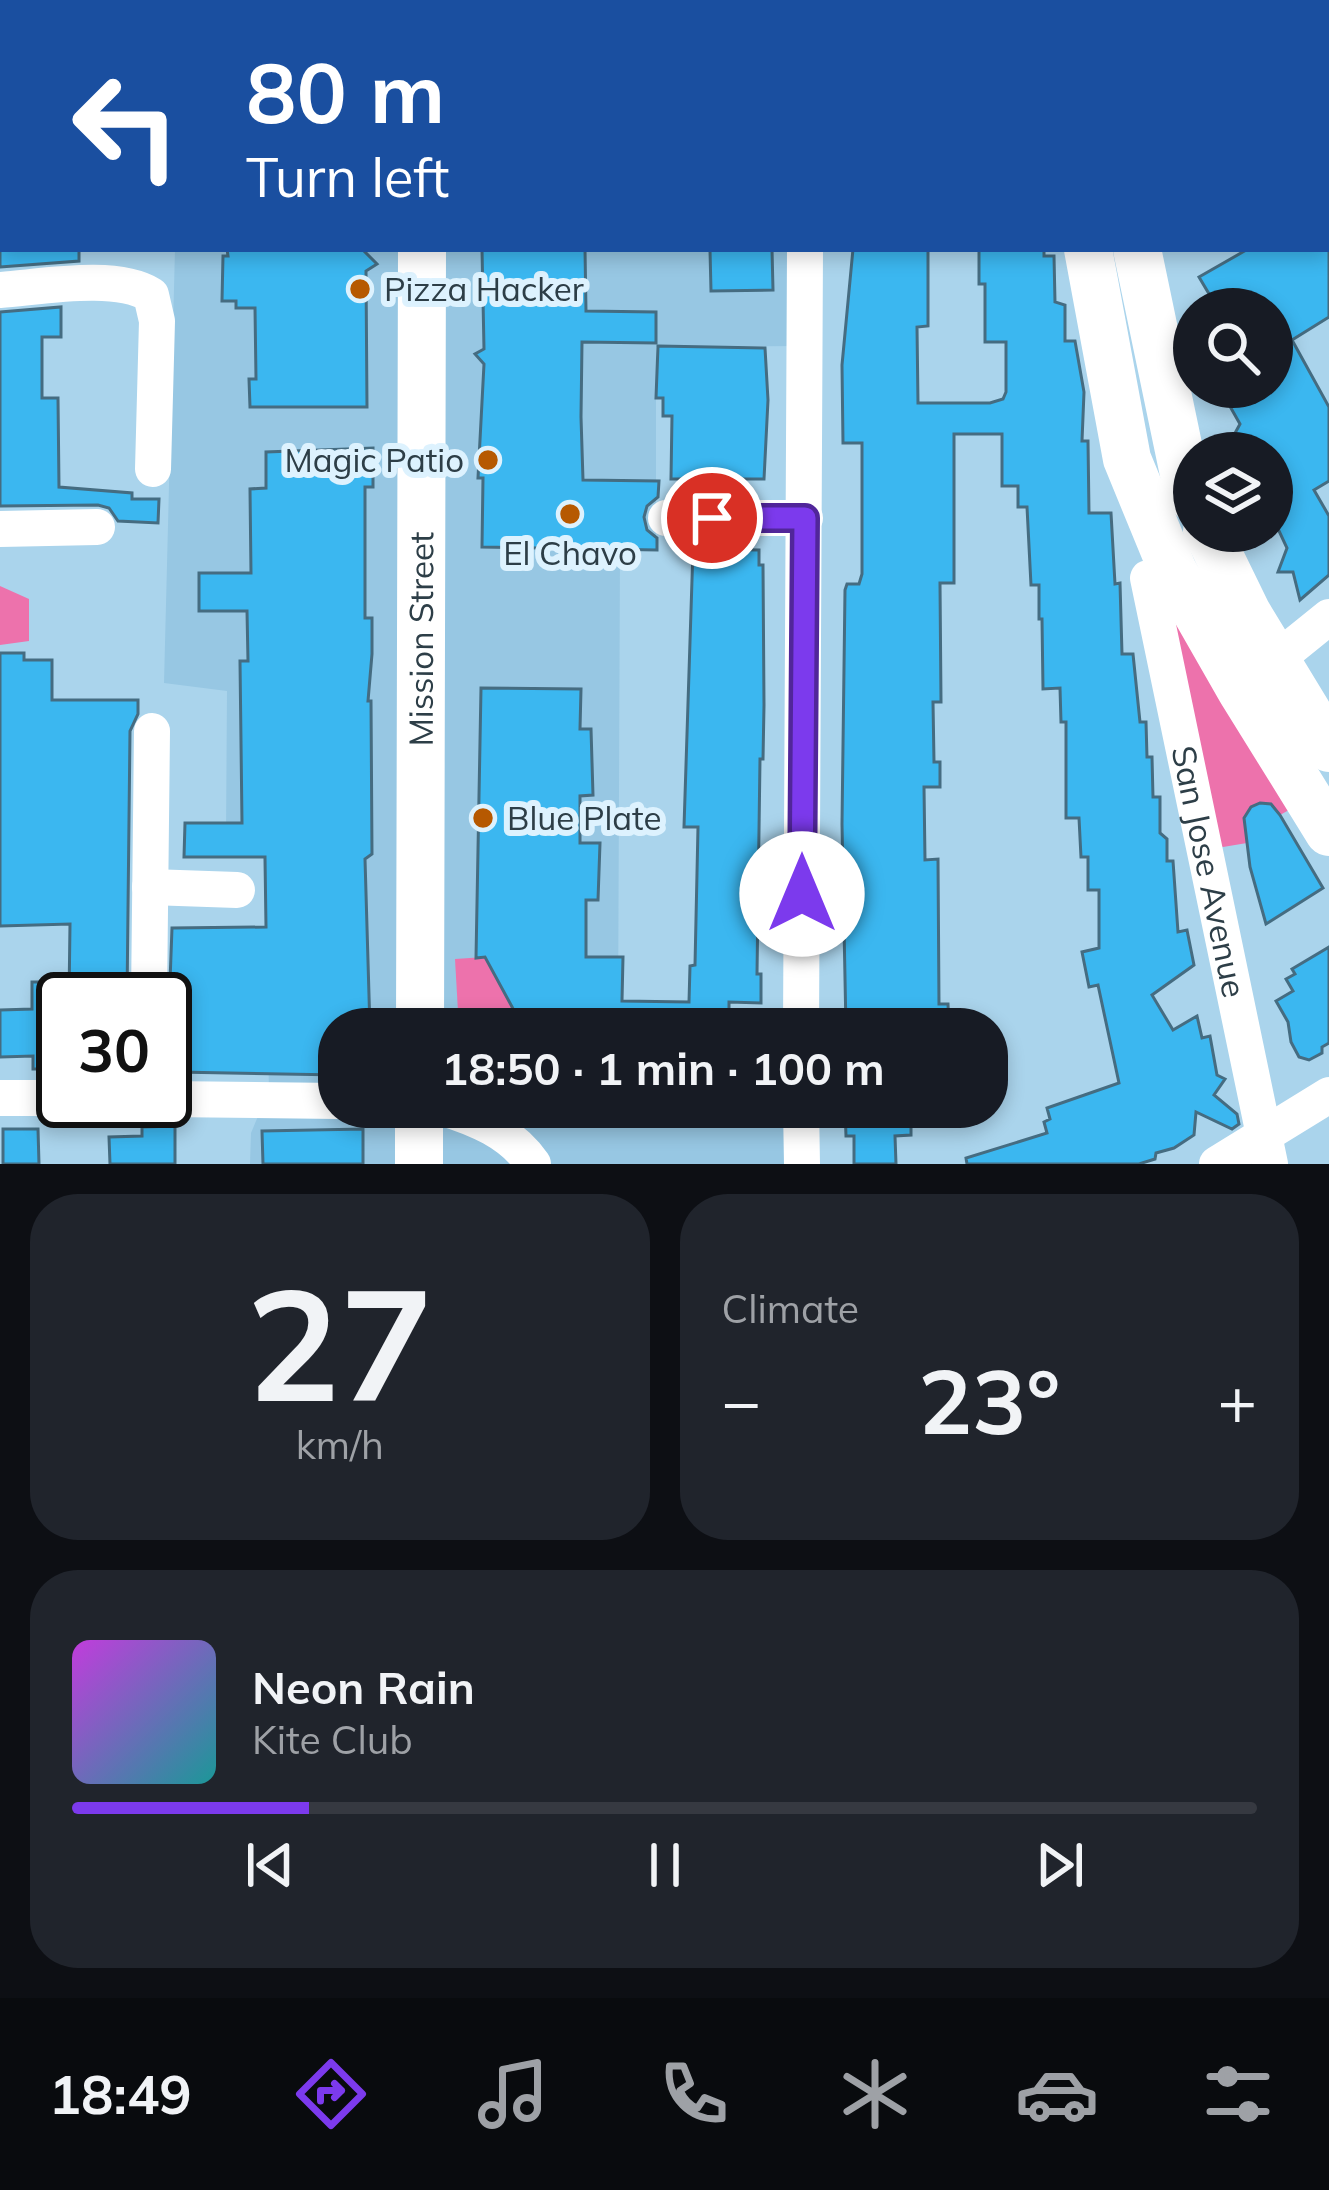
<!DOCTYPE html>
<meta charset="utf-8">
<style>
:root{--surface:#171b24;--page:#20242c;--text:#f1f3f6;--muted:#9ea1a6;--line:#363941;--accent:#7c3aed}
body{margin:0;font-family:Mulish,sans-serif;background:var(--page);color:var(--text);height:100vh;display:flex;flex-direction:column;font-size:45px;white-space:nowrap}
*{box-sizing:border-box;margin:0}
p{font-size:39px;color:var(--muted)}
.icon{flex:none;width:66px;height:66px;fill:none;stroke:currentColor;stroke-width:2;stroke-linecap:round;stroke-linejoin:round}
.map{position:relative;height:1164px;overflow:hidden}
.drawer{display:flex;flex-direction:column;gap:30px;padding:30px;background:#0d0f14;flex:1}
.drawer>*{flex:none}
.banner{position:absolute;left:0px;top:0px;width:1329px;height:252px;box-shadow:0 6px 18px #0003;background:#1a4fa0;color:#fff;overflow:hidden}
.tools{position:absolute;left:1173px;top:288px;display:grid;gap:24px}
.tools a{display:grid;place-items:center;width:120px;height:120px;border-radius:50%;background:var(--surface);box-shadow:0 6px 18px #0003;font-size:60px}
.speed{position:absolute;left:36px;top:972px;display:flex;gap:24px;font-size:60px;font-weight:700;text-align:center}
.speed>*{display:grid;place-content:center;width:156px;height:156px;border-radius:50%;background:var(--surface);box-shadow:0 6px 18px #0003;line-height:1}
.speed .limit{border:6px solid #111;border-radius:18px;background:#fff;color:#111}
.pin{position:absolute;display:grid;place-items:center;width:102px;height:102px;color:#fff;margin:-51px;border:6px solid #fff;border-radius:50%;box-shadow:0 3px 12px #0007}
.me{position:absolute;width:132px;margin:-66px;rotate:0deg;stroke-linejoin:round;filter:drop-shadow(0 0 9px #0008)}
.turn{display:flex;align-items:center;gap:42px;height:252px;padding:0 48px;font-size:54px}
.turn .icon{width:156px;height:156px;stroke-width:2.5}
.turn b{display:block;font-size:84px;line-height:102px}
.big{font-size:90px;font-weight:700;line-height:1.1}
.drawer .card{flex:1;display:flex;flex-direction:column;justify-content:center;gap:18px;min-width:0;padding:0 42px;border-radius:48px;background:var(--page)}
.drawer .dial{align-items:center;gap:0}
.dial b{font-size:156px;line-height:1}
.song{display:flex;align-items:center;gap:36px}
.cover{width:144px;height:144px;border-radius:18px;background:linear-gradient(135deg,hsl(290 70% 55%),hsl(180 70% 35%))}
.played{height:12px;border-radius:6px;background:linear-gradient(90deg,var(--accent) 20%,var(--line) 20%)}
.keys{display:flex;justify-content:space-around;direction:ltr}
.heat{display:flex;justify-content:space-between;align-items:center;font-size:66px;direction:ltr}
.drawer .tiles{flex:1;display:grid;gap:30px;grid-template-columns:1fr 1fr}
.card:last-child{grid-column:span 2}
.trip{position:absolute;left:318px;top:1008px;width:690px;height:120px;border-radius:48px;background:var(--surface);box-shadow:0 6px 18px #0003;font-weight:700;line-height:120px;text-align:center}
.dock{display:flex;height:192px;justify-content:space-around;align-items:center;background:#090b0e;color:var(--muted)}
.dock .icon{width:84px;height:84px}
.dock .current{color:var(--accent)}
.dock b{font-size:54px;color:var(--text)}
.map>svg:first-child{display:block}
</style>
<div class="map">
<svg width="1329" height="1164" viewBox="0 0 1329 1164">
<rect width="100%" height="100%" fill="#aad4ec"/>
<g fill="#97c7e3">
<polygon points="249,0 1158,0 249,3"/>
<polygon points="175,249 805,249 805,346 656,347 656,550 620,551 618,1029 339,1029 339,1107 791,1107 793,1164 250,1164 251,1133 269,1090 263,839 226,835 227,691 164,683"/>
</g>
<g fill="#ed72ac">
<polygon points="1158,573 1289,810 1280,815 1271,804 1251,807 1244,818 1247,843 1223,847 1215,844"/>
<polygon points="0,586 29,599 29,641 0,645"/>
<polygon points="485,957 524,1029 459,1029 455,959"/>
</g>
<g fill="#3bb7f0" stroke="#456c81" stroke-width="3">
<polygon points="0,249 79,249 79,261 0,267"/>
<polygon points="227,249 362,249 377,264 366,271 367,407 250,407 249,379 256,379 255,308 236,308 236,301 222,301 223,256 228,256"/>
<polygon points="482,249 585,249 586,311 656,312 656,343 582,342 581,417 583,480 659,481 658,497 647,506 644,517 647,530 657,538 657,550 482,547 483,478 478,478 484,364 475,354 484,349"/>
<polygon points="772,249 773,290 711,291 710,250"/>
<polygon points="853,249 928,249 928,326 917,327 918,403 990,403 1003,399 1006,392 1006,342 985,342 985,284 979,284 979,249 1044,249 1044,256 1054,256 1055,302 1065,305 1065,341 1075,341 1084,392 1082,441 1088,441 1089,513 1111,513 1115,584 1120,583 1122,654 1133,654 1140,722 1146,722 1147,757 1152,757 1153,797 1160,797 1160,833 1167,839 1167,861 1173,861 1178,932 1187,930 1194,965 1152,995 1173,1030 1197,1016 1202,1038 1210,1036 1217,1075 1225,1079 1214,1095 1237,1114 1239,1124 1232,1129 1196,1112 1194,1135 1174,1148 1156,1153 1155,1159 1139,1164 967,1164 966,1158 1047,1133 1044,1122 1050,1119 1047,1108 1119,1083 1098,985 1089,987 1082,952 1099,948 1099,890 1088,890 1088,857 1081,857 1079,818 1066,818 1066,722 1061,722 1060,688 1043,689 1042,619 1039,619 1039,585 1031,585 1027,507 1018,507 1018,486 1002,486 1002,434 954,434 954,583 940,583 941,702 933,702 934,762 940,762 940,787 924,787 925,860 938,859 939,1004 948,1004 949,1029 846,1029 842,824 845,590 847,584 859,584 862,574 862,443 843,443 842,365"/>
<polygon points="1248,249 1329,249 1329,317 1292,340 1329,407 1329,481 1314,490 1329,516 1329,575 1300,600 1293,572 1278,572 1287,548 1272,516 1272,453 1245,453 1234,435 1240,424 1219,387 1272,387 1272,309 1218,309 1199,277"/>
<polygon points="61,307 61,337 42,337 42,398 58,398 59,487 132,493 132,499 159,499 158,523 118,521 109,508 98,505 0,506 0,312"/>
<polygon points="658,346 765,348 768,400 764,479 671,479 672,416 663,416 663,398 656,398"/>
<polygon points="373,448 373,487 365,487 365,618 372,618 372,654 368,701 371,701 372,854 365,859 370,1029 339,1029 339,1075 176,1072 173,1039 168,1035 172,928 266,927 265,857 184,857 185,823 242,823 240,661 248,661 247,611 199,611 199,573 251,573 250,489 266,488 266,452"/>
<polygon points="693,549 759,550 759,565 763,565 764,705 763,759 760,759 757,974 761,974 761,1003 729,1002 729,1029 524,1029 485,957 476,958 481,688 581,689 580,729 591,729 593,795 580,796 580,843 600,843 598,900 586,900 586,957 623,957 622,1001 689,1002 690,966 695,965 698,827 684,827"/>
<polygon points="0,653 24,653 24,660 52,660 52,700 138,700 138,714 130,731 127,999 69,999 70,924 0,926"/>
<polygon points="1260,803 1271,804 1280,815 1323,888 1266,924 1250,867 1244,818 1251,807"/>
<polygon points="1329,947 1329,1043 1322,1047 1322,1053 1309,1060 1299,1057 1291,1042 1288,1022 1276,1001 1293,991 1286,979 1295,974 1292,969"/>
<polygon points="32,982 63,982 63,1069 33,1069 33,1056 0,1057 0,1010 32,1009"/>
<polygon points="911,1107 911,1135 895,1136 896,1164 854,1164 854,1136 846,1136 845,1108"/>
<polygon points="175,1126 175,1164 110,1164 109,1137 142,1136 142,1127"/>
<polygon points="3,1129 38,1129 39,1164 3,1164"/>
<polygon points="363,1129 363,1164 263,1164 262,1131"/>
</g>
<g fill="none" stroke-linecap="round" stroke-linejoin="round">
<g stroke="#fff" stroke-width="36">
<polyline points="67,3 67,0"/>
<polyline points="782,3 787,0"/>
<polyline points="0,50 3,50"/>
<polyline points="1326,141 1329,139"/>
<polyline points="0,149 3,149"/>
<path d="M0 290C42 287 116 273 151 295L157 321 153 469"/>
<polyline points="666,518 805,518"/>
<polyline points="0,529 97,527"/>
<path id="s1" d="M1148 578 1270 1164"/>
<polyline points="1257,675 1329,617"/>
<polyline points="150,887 237,890"/>
<polyline points="149,999 152,731"/>
<polyline points="801,1029 805,249"/>
<polyline points="0,1098 63,1098"/>
<polyline points="165,1099 339,1101"/>
<path d="M440 1107C476 1118 511 1132 533 1164"/>
<polyline points="801,1107 802,1164"/>
<polyline points="1217,1164 1329,1095"/>
</g>
<g stroke="#fff" stroke-width="48">
<polyline points="1040,0 1041,3"/>
<polyline points="1089,0 1090,3"/>
<polyline points="423,3 423,0"/>
<polyline points="1088,249 1127,459 1173,571 1241,690 1329,832"/>
<polyline points="1137,249 1184,474 1194,499"/>
<polyline points="1207,531 1247,613 1329,748"/>
<path id="s2" d="M420 1029 422 249"/>
<polyline points="419,1107 419,1164"/>
</g>
</g>
<g fill="none" stroke-linecap="round" stroke-linejoin="round">
<g stroke="#51269a" stroke-width="30">
<polyline id="route" points="712,518 805,518 802,894"/>
</g>
<use href="#route" stroke="#7c3aed" stroke-width="21"/>
</g>
<g fill="#b65901" stroke="#ddf2fe" stroke-width="4.5">
<circle cx="360" cy="289" r="12"/>
<circle cx="488" cy="460" r="12"/>
<circle cx="570" cy="514" r="12"/>
<circle cx="483" cy="818" r="12"/>
</g>
<g text-anchor="middle" stroke-width="12" stroke-linejoin="round" paint-order="stroke">
<g font-size="33" fill="#2d3e47" stroke="#ddf2fe" text-anchor="start">
<text x="384" y="301">Pizza Hacker</text>
<text x="464" y="472" text-anchor="end">Magic Patio</text>
<text x="570" y="565" text-anchor="middle">El Chavo</text>
<text x="507" y="830">Blue Plate</text>
</g>
<g font-size="33" fill="#2d3e47" stroke="#ddf2fe">
<text dy="12" stroke="none"><textPath href="#s2" startOffset="390">Mission Street</textPath></text>
<text dy="12" stroke="none"><textPath href="#s1" startOffset="300">San Jose Avenue</textPath></text>
</g>
</g>
</svg>
<div class="tools">
<a><svg class="icon" aria-label="search" viewBox="0 0 24 24"><circle cx="10" cy="10" r="6"/><path d="M15 15l6 6"/></svg></a>
<a><svg class="icon" aria-label="layers" viewBox="0 0 24 24"><path d="M12 4l9 5-9 5-9-5zM3 14l9 5 9-5"/></svg></a>
</div>
<div class="speed"><div class="limit">30</div></div>
<div class="pin" style="left:712px;top:518px;background:#d93025"><svg class="icon" aria-label="arrive" viewBox="0 0 24 24"><path d="M6 21V4h12l-3 4 3 4H6"/></svg></div>
<svg class="me" style="left:802px;top:894px" viewBox="-20 -20 40 40"><circle r="19" fill="#fff"/><path d="M0-13L10 11 0 6-10 11z" fill="#7c3aed"/></svg>
<div class="trip">18:50 · 1 min · 100 m</div>
<div class="banner">
<div class="turn"><svg class="icon" aria-label="left" viewBox="0 0 24 24"><path d="M17 20v-9H6M10 6l-5 5 5 5"/></svg><div><b>80 m</b>Turn left</div></div>
</div>
</div>
<section class="drawer">
<div class="tiles">
<div class="card dial"><b>27</b><p>km/h</p></div>
<div class="card"><p>Climate</p>
<div class="heat"><a>−</a><b class="big">23°</b><a>+</a></div>
</div>
<div class="card">
<div class="song"><i class="cover"></i><div><b>Neon Rain</b><p>Kite Club</p></div></div>
<div class="played"></div>
<div class="keys"><svg class="icon" aria-label="previous" viewBox="0 0 24 24"><path d="M18 5L8 12l10 7zM5 5v14"/></svg><svg class="icon" aria-label="pause" viewBox="0 0 24 24"><path d="M8 5v14M16 5v14"/></svg><svg class="icon" aria-label="next" viewBox="0 0 24 24"><path d="M6 5l10 7-10 7zM19 5v14"/></svg></div>
</div>
</div>
</section>
<nav class="dock">
<b>18:49</b>
<svg class="icon current" aria-label="directions" viewBox="0 0 24 24"><path d="M12 3l9 9-9 9-9-9zM9 14v-3h6M13 9l2 2-2 2"/></svg>
<svg class="icon" aria-label="music" viewBox="0 0 24 24"><path d="M9 18V5l10-2v13"/><circle cx="6" cy="18" r="3"/><circle cx="16" cy="16" r="3"/></svg>
<svg class="icon" aria-label="phone" viewBox="0 0 24 24"><path d="M5 4h4l2 5-3 2q2 4 5 5l2-3 5 2v4C11 20 4 13 5 4z"/></svg>
<svg class="icon" aria-label="climate" viewBox="0 0 24 24"><path d="M12 3v18M4 7l16 10M4 17L20 7"/></svg>
<svg class="icon" aria-label="car" viewBox="0 0 24 24"><path d="M5 17H2v-5l4-1 3-4h7l3 4 3 1v5h-3M9 17h6M6 11h13"/><circle cx="7" cy="17" r="2"/><circle cx="17" cy="17" r="2"/></svg>
<svg class="icon" aria-label="filters" viewBox="0 0 24 24"><path d="M4 7h16M4 17h16"/><circle cx="9" cy="7" r="2"/><circle cx="15" cy="17" r="2"/></svg>
</nav>
